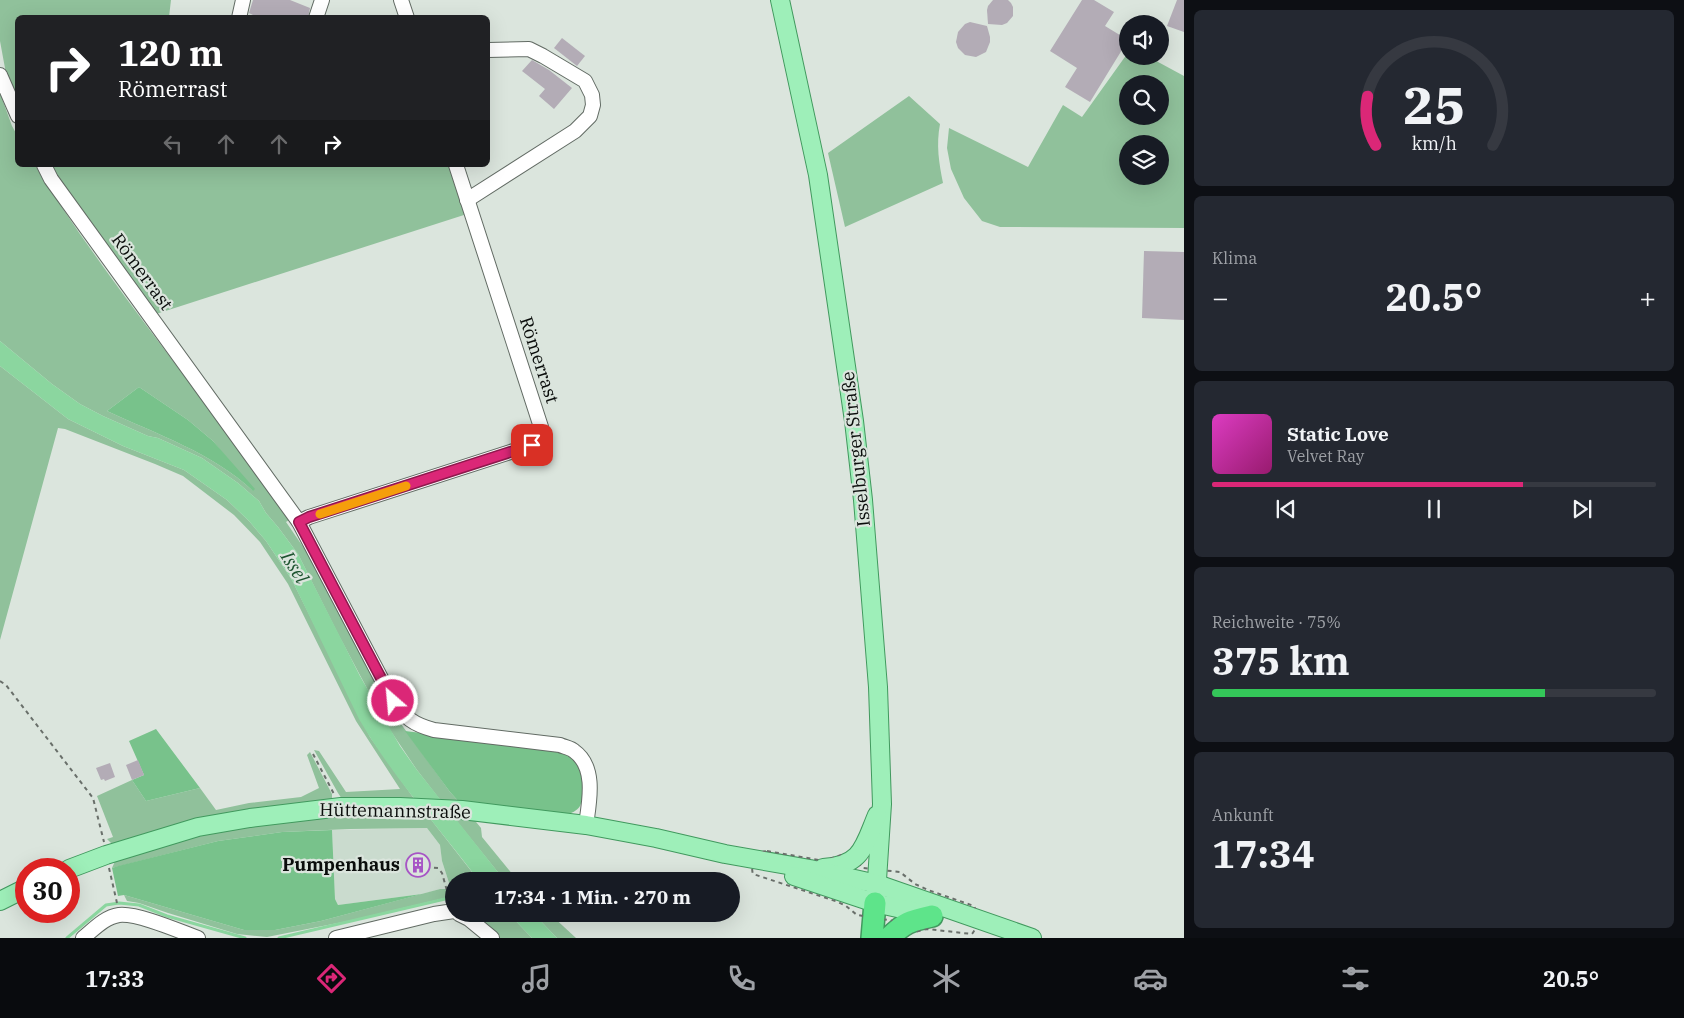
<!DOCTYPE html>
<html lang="de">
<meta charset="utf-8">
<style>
:root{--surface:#171b24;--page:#242831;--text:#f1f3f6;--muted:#9ea1a6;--line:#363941;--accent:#db2777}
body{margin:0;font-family:"IBM Plex Serif",serif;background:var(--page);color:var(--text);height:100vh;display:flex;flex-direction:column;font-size:19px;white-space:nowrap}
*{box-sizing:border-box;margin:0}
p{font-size:16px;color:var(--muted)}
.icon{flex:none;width:28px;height:28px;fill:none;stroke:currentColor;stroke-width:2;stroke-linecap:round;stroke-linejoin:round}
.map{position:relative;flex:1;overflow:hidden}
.details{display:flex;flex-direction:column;gap:10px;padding:10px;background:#0d0f14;width:500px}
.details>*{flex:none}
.top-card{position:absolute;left:15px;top:15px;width:475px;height:152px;border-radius:8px;box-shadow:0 5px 20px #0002;background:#202124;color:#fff;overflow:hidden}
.fabs{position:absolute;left:1119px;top:15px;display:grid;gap:10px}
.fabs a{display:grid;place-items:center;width:50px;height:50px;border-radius:50%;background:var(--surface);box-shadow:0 5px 20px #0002;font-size:25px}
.speed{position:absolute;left:15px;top:858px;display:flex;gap:10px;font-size:25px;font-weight:700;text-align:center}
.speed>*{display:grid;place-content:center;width:65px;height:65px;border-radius:50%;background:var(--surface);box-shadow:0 5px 20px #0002;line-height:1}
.speed .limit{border:8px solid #d22;background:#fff;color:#111}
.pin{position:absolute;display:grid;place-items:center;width:42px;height:42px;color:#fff;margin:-21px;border-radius:10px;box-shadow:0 2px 8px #0006}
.me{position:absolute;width:55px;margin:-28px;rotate:333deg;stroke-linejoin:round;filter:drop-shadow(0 0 4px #0008)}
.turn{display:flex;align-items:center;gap:18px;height:105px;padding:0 20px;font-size:22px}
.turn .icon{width:65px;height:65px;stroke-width:2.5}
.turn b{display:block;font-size:35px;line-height:42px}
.lanes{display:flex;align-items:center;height:48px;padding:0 20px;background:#0003;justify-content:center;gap:25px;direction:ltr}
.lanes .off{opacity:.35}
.big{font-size:38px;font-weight:700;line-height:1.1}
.details .tile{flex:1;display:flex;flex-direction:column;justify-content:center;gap:8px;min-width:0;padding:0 18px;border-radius:8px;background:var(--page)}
.details .dial{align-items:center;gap:0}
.dial svg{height:130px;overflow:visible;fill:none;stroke:var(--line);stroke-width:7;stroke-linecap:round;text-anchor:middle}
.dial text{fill:var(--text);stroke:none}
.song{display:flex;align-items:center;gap:15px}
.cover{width:60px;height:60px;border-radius:8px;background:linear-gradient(135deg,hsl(310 70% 55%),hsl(320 70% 35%))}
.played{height:5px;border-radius:2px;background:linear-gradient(90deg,var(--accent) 70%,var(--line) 70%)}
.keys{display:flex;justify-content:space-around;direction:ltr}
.heat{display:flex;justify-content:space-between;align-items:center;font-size:28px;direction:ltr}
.charge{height:8px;border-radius:4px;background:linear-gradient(90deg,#34c759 75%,var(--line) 0)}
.trip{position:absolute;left:445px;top:872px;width:295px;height:50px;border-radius:25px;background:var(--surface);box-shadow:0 5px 20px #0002;font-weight:700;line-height:50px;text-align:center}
.tab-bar{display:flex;height:80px;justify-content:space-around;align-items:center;background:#090b0e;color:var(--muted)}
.tab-bar .icon{width:35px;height:35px}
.tab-bar .on{color:var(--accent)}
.tab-bar b{font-size:22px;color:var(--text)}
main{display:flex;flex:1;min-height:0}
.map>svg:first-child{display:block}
</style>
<main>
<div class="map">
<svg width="1184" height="938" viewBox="0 0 1184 938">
<rect width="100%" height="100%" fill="#dbe5dd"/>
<polygon fill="#cadbce" points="427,828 440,845 442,861 451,889 440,889 422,894 338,905 335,899 332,830"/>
<g fill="#90c19b" fill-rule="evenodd">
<polygon points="0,0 171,0 169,17 18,18 17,100 7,79 0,41"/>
<path d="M1127 54 1128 56H1147L1184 76V228L1000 227 982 221 964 198 951 169 947 148 949 128 1028 167 1063 105 1082 117ZM1128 84H1160V116H1128ZM1128 144H1160V176H1128Z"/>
<path d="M0 93 12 126 17 135 18 165H35C57 202 82 237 107 272 167 355 231 435 289 520L286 522 317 567 359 651 396 717 450 792 460 803 441 801 417 770 386 724 337 632 298 554 278 527 266 513 259 501 238 483 202 458 158 438 148 436 103 416 80 404 52 384 0 341ZM139 387 188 420 213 441 253 491C213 453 156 434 107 411Z"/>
<path d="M909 96 940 124C936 145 939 163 943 183L845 227 828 153Z"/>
<polygon points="51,165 450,165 467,214 153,315 58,180"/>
<polygon points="0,366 68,419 123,446 184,470 227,500 249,521 266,541 292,580 370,737 415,800 342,799 338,793 314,750 319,751 346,792 400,789 356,721 288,584 260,542 234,515 183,476 155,464 65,429 58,428 0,640"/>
<polygon points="310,752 332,794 332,799 330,802 117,844 111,843 107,839 113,837 97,796 132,780 146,801 200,788 216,810 249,803 301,797 319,788 307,755"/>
<polygon points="354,814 429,817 479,881 454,881 454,895 445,898 348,921 267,937 237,934 168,913 139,903 127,901 124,895 244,930 275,930 321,921 440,889 451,889 442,861 440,845 427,828 350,829 282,832 218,841 112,868 116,859 218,830"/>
<polygon points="472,817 481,828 482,837 518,881 505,881 455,819 471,819"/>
<polygon points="466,914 509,914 532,938 497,938"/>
<polygon points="534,914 550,914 576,938 557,938"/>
</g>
<g fill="#78c28b">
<path d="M139 387 188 420 213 441 255 489 253 491C213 453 156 434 107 411Z"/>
<polygon points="156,729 200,788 146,801 132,780 144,775 129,741"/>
<path d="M405 731 554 749C561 751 569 754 574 760 584 772 586 792 580 806 577 811 571 813 567 815L460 803 450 792Z"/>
<polygon points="332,830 335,899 338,905 422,894 321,921 275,930 244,930 124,895 118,896 112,868 118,866 218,841 282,832"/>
</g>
<g fill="#8bd69f">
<path d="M0 341 52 384 80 404 103 416 148 436 158 438 202 458 238 483 259 501 266 513 278 527 298 554 360 676 400 746 417 770 505 881H479C439 827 393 778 359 719L292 580 266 541 249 521 227 500 184 470 123 446 68 419 0 366Z"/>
<polygon points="509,914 534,914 557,938 532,938"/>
</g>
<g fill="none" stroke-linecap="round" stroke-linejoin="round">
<g stroke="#8bd69f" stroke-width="3">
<polyline points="453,897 454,897"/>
<polyline points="67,938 106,905 119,903 139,905 167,916 245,938"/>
<polyline points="279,938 445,899"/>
</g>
</g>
<g fill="#b3acb6">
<polygon points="253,0 290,0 310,8 308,18 259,18 249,13"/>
<polygon points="993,0 1008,0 1011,3 1013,7 1013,16 1007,23 1002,25 988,24 987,10 988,6"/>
<polygon points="1082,0 1094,0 1114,12 1105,26 1128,40 1090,102 1065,87 1077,68 1050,51"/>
<polygon points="1177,0 1184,0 1184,32 1167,26"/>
<polygon points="970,22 987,26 990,37 990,42 986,52 976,57 965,55 958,48 956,42 958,32 965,24"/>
<polygon points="562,38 585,56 577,66 554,48"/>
<polygon points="532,60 549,70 572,88 554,109 539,96 545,89 522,71"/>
<polygon points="1144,251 1184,252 1184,320 1142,318"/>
<polygon points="138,760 144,775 132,780 126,765"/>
<polygon points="110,763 115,777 105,781 104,779 101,780 96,768"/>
<polygon points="413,856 422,856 423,873 413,873"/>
</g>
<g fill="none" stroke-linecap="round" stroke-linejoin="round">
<g stroke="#626b64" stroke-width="16">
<g id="minor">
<polyline points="401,0 407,18"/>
<polyline points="239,18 243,0"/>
<polyline points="316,18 322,0"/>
<polyline points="0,75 18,116"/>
<path d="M44 165 51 179 299 522 393 701C406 718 412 724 434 730L560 745C564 747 571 748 574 751 597 767 589 803 586 825"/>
<polyline points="467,200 575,131 590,116 593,105 592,95 585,81 543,56 529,49 488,50"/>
<polyline points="299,522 309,517 532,445 540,437 541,427 456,165"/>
<polyline points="459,914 469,919 492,938"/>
<path d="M83 938C94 929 105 917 119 915 138 913 179 931 198 938"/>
<polyline points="336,938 434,914 454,911"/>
</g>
</g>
<g stroke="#41995e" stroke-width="20">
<g id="major">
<polyline points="780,0 818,175 854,421 863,500 878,687 882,804 876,895"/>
<path d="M823 868C862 866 864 846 877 815"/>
<polyline points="69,869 106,855 198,827 250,818 341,807 400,807 462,810 586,825 656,838 725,854 810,869 877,884 1032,938"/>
<polyline points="794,876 875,903 933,916"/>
<polyline points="0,901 26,888"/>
</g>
</g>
<g stroke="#41995e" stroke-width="24">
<g id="highway">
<polyline points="872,938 875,903"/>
<path d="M889 938C905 922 910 921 932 916"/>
</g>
</g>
<g stroke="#696f6a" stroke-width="2" stroke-dasharray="4 4" stroke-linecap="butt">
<polyline points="0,681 6,685 93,798 104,842"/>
<polyline points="313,754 334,794"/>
<path d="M767 851 819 860C831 861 838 854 849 854L863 868 900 872 915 884 928 890 974 906C978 914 978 927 972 934L927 929 906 934 894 921 857 915 846 906 838 902 753 874C750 865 756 858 762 852Z"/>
<polyline points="426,867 438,868 442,873 449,898"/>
<polyline points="109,868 117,903"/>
</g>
<use href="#minor" stroke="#fff" stroke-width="14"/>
<use href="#major" stroke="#9eefb9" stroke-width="18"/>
<use href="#highway" stroke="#5ee48a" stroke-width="21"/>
</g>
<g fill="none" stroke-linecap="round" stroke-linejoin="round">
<g stroke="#8e194d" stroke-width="12">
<polyline id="route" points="393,701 299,522 309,517 532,445"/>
</g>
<use href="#route" stroke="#db2777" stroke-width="9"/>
<polyline stroke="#f59e0b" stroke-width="9" points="320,514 406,486"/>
</g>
<defs>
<g id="building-ring" transform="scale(1.25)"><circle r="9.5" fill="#dbe5dd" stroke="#a755c5" stroke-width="1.5"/><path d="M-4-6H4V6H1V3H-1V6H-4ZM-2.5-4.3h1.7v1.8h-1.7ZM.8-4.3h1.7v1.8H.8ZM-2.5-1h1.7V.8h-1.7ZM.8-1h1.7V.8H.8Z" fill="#a755c5"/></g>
</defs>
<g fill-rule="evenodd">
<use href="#building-ring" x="418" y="865"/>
</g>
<g text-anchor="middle" stroke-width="4.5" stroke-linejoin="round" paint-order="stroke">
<g font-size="18" fill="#0a0d0b" stroke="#dbe5dd">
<text transform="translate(142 272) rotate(54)" y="6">Römerrast</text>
<text transform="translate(539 360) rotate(72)" y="6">Römerrast</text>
<text transform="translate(856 449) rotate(-96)" y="6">Isselburger Straße</text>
<text transform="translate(395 811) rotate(1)" y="6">Hüttemannstraße</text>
</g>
<g font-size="18" font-weight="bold" fill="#0a0d0b" stroke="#dbe5dd" text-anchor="end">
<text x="400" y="871">Pumpenhaus</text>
</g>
<g font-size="19" font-style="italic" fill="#1d532f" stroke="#dbe5dd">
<text transform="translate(295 567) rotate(58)" y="7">Issel</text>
</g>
</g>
</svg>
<div class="fabs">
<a><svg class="icon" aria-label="sound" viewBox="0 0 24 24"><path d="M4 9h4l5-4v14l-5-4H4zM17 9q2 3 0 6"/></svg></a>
<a><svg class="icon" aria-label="search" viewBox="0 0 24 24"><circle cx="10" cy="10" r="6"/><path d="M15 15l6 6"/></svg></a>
<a><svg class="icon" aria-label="layers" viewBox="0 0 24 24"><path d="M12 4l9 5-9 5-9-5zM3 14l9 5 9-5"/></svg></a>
</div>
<div class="speed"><div class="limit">30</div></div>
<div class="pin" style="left:532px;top:445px;background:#d93025"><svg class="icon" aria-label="arrive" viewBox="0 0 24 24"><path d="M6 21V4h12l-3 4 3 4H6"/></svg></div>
<svg class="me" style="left:393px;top:701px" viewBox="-20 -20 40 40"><circle r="17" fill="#db2777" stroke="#fff" stroke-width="3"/><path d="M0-11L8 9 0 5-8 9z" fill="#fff"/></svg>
<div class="trip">17:34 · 1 Min. · 270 m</div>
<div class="top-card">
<div class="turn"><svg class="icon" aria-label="right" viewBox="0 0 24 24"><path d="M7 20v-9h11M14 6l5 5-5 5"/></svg><div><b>120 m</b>Römerrast</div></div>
<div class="lanes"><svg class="icon off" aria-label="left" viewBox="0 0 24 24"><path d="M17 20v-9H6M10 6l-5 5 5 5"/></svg><svg class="icon off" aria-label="ahead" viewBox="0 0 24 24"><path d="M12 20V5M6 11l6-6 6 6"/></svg><svg class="icon off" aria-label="ahead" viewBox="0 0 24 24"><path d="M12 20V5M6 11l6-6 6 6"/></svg><svg class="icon" aria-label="right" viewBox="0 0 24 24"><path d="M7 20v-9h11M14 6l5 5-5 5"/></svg></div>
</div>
</div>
<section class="details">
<div class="tile dial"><svg viewBox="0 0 100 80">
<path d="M14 69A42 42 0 1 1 86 69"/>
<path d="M14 69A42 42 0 0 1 9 39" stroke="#db2777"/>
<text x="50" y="56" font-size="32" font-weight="700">25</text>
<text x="50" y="72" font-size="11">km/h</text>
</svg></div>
<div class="tile"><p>Klima</p>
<div class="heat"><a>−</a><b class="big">20.5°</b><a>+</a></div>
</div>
<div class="tile">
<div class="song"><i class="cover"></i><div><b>Static Love</b><p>Velvet Ray</p></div></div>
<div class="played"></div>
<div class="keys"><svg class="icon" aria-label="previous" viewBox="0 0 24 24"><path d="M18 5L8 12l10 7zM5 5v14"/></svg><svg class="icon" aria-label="pause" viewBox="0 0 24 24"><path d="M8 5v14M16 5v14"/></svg><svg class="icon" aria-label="next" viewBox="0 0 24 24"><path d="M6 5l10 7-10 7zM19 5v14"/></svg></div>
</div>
<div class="tile"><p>Reichweite · 75%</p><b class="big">375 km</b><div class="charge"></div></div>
<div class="tile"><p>Ankunft</p><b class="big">17:34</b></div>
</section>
</main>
<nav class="tab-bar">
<b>17:33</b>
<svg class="icon on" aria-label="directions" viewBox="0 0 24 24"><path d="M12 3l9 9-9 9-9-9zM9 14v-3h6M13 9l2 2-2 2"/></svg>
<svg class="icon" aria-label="music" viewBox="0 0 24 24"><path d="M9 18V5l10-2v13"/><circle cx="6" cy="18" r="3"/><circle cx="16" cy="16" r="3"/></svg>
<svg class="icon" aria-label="phone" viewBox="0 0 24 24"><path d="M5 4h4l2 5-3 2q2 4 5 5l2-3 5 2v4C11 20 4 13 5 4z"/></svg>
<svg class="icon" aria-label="climate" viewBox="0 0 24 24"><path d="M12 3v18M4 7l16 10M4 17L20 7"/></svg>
<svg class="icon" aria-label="car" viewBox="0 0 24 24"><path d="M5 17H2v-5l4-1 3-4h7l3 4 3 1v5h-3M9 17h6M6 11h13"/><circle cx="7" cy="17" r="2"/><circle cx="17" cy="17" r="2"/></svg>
<svg class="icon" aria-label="filters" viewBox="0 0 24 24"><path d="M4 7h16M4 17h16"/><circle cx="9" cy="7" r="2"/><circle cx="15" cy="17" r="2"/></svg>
<b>20.5°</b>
</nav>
